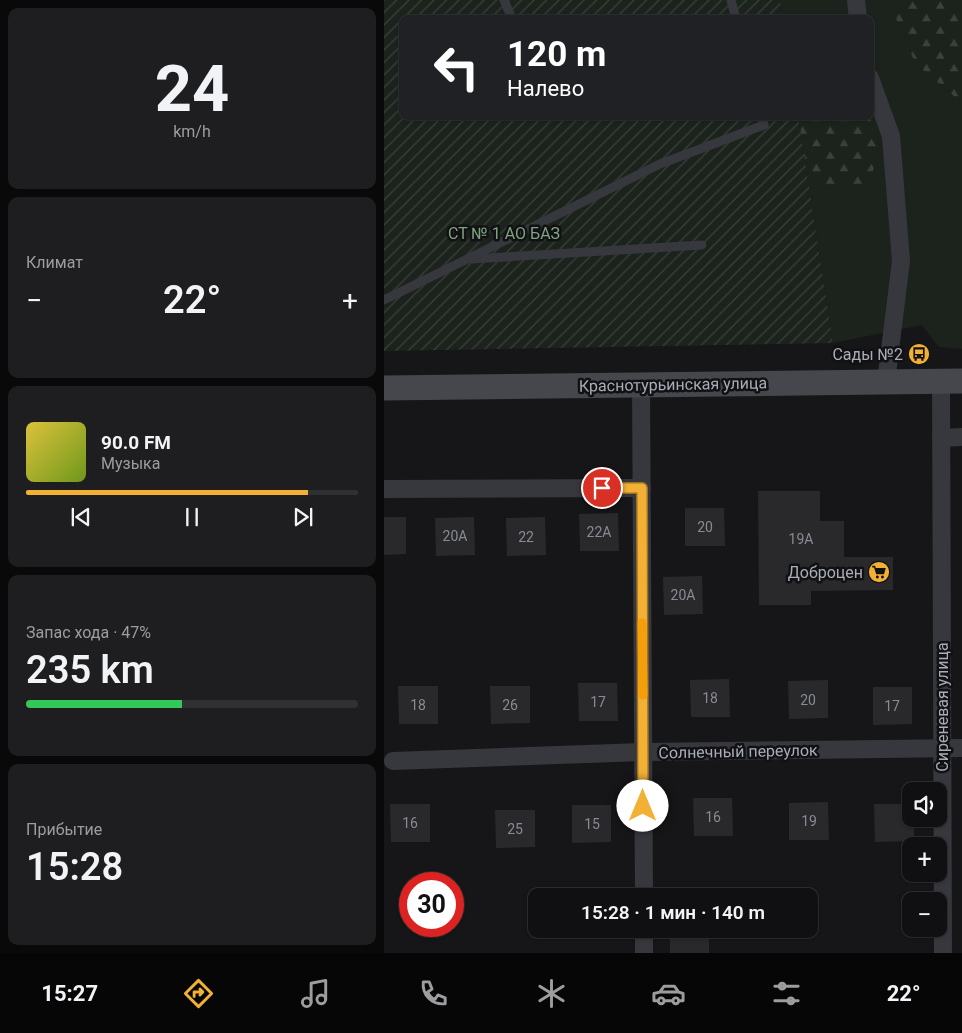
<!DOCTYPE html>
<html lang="ru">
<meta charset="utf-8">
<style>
:root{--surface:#101012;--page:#1e1e20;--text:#f1f3f6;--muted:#9c9d9f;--line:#303032;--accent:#f2b134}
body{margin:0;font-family:Roboto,sans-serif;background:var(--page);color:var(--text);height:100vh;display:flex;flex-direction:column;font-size:19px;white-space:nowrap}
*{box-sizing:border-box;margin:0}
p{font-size:16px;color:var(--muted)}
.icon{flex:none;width:28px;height:28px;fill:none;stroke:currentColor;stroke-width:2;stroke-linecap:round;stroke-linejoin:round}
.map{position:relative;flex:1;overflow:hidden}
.sheet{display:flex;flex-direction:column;gap:8px;padding:8px;background:#09090a;width:384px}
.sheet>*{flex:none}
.banner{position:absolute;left:15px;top:15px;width:475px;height:105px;border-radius:10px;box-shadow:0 1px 4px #0004,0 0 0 1px var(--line);background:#202124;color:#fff;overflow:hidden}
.tools{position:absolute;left:518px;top:782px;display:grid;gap:10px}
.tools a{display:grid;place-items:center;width:45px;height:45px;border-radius:10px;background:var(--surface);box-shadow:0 1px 4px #0004,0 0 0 1px var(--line);font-size:25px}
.speed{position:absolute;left:15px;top:872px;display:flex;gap:10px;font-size:25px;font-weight:700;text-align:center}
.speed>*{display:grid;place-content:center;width:65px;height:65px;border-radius:50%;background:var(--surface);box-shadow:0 1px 4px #0004,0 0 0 1px var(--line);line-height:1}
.speed .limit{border:8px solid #d22;background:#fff;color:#111}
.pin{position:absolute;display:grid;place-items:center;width:42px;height:42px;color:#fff;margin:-21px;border:2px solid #fff;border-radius:50%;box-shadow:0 1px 5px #0007}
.me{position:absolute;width:55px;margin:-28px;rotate:0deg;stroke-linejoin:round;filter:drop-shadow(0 0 4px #0008)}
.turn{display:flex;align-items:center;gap:18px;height:105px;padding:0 25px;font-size:22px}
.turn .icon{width:65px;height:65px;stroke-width:2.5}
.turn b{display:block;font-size:35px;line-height:42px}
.big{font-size:38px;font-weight:600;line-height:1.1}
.sheet .tile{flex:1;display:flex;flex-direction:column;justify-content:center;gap:8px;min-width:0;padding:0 18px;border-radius:10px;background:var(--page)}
.sheet .dial{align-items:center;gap:0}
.dial b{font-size:65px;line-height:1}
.song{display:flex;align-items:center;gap:15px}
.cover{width:60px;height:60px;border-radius:8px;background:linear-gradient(135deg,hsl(50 70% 55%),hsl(80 70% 35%))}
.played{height:5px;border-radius:2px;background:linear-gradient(90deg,var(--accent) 85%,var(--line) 85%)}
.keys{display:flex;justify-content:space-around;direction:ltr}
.heat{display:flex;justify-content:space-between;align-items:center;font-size:28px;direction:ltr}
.charge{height:8px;border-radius:4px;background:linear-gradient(90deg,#34c759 47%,var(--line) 0)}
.trip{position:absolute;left:144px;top:888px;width:290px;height:50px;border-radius:10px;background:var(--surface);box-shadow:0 1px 4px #0004,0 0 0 1px var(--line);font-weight:600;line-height:50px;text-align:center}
.menu{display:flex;height:80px;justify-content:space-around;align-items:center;background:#060607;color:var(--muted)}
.menu .icon{width:35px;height:35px}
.menu .current{color:var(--accent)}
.menu b{font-size:22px;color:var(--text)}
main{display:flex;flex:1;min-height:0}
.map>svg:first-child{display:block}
</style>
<main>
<section class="sheet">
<div class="tile dial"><b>24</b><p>km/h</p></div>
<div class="tile"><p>Климат</p>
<div class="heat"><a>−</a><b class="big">22°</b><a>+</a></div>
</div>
<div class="tile">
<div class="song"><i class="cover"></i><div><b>90.0 FM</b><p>Музыка</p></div></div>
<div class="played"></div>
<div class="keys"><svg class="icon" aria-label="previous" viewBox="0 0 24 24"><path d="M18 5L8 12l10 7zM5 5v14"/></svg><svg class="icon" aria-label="pause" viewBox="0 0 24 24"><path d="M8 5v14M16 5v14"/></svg><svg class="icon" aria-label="next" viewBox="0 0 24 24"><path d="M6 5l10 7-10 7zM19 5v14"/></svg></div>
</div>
<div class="tile"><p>Запас хода · 47%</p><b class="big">235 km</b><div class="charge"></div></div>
<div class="tile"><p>Прибытие</p><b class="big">15:28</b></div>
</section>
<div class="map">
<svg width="579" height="953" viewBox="0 0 579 953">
<defs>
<pattern id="forest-firs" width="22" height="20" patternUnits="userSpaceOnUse" patternTransform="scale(1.25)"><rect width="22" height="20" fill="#1c231d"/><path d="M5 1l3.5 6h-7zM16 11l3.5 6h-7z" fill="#3a403c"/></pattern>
<pattern id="garden-furrows" width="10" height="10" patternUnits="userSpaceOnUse" patternTransform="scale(1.25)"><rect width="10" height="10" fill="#1c231d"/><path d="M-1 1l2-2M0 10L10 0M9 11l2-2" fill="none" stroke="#3a403c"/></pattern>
</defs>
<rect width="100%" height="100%" fill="#161618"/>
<polygon fill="#1c231d" points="396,0 504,0 531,63 578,103 578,349 555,347 538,325 449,343 425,187 485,188 496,143 485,116 486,116 486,19 399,19"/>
<g fill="url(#forest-firs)">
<polygon points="504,0 578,0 578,103 531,63"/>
<polygon points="414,116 485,116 496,143 485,188 425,187"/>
</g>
<polygon fill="url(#garden-furrows)" points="0,0 396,0 399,19 19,19 19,116 414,116 449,343 0,351"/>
<g fill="#29292c">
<polygon points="374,491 436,491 436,521 460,521 460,557 509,557 509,590 427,591 427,605 375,605"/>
<polygon points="301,508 340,508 341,546 301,546"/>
<polygon points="234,513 235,551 196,551 195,514"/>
<polygon points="0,517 22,517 22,554 0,555"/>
<polygon points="90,517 91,555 52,556 51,518"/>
<polygon points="161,517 162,555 123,556 122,518"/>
<polygon points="318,576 319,614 280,615 279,577"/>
<polygon points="345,679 346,717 307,717 306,680"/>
<polygon points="444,680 444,718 405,719 404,681"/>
<polygon points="194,683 233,683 234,721 195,721"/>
<polygon points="14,686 54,686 54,724 15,724"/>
<polygon points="106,686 146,686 146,723 107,724"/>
<polygon points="489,687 528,687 528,724 489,725"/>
<polygon points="309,798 348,798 349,836 310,836"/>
<polygon points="444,802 445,840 405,840 405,803"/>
<polygon points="6,804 46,804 46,842 7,842"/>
<polygon points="490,804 526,804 526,819 530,819 530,841 491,842"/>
<polygon points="188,805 227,805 227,842 188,843"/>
<polygon points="111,810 151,810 151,847 112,848"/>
<rect x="286" y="931" width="39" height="22"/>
</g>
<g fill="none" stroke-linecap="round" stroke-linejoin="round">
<g stroke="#37383d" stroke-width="9">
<polyline points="120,0 128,19"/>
<polyline points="347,0 352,19"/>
<polyline points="87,259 318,245"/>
<polyline points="0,300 276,164 380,125 377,116"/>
</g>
<g stroke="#37383d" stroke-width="18">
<polyline points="472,0 474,19"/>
<polyline points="486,78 507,136 517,261 502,382"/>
<polyline points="557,381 559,953"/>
<polyline points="257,384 260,896"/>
<polyline points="557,438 579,437"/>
<polyline points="0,489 258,488"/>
<polyline points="9,761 259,752 579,748"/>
<polyline points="260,929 260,953"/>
</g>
<polyline stroke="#45474d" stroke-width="25" points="0,388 579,381"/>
</g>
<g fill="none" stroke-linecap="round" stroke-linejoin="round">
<g stroke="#9d7322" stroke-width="12">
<polyline id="route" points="218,488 258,488 259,806"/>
</g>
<use href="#route" stroke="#f2b134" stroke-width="9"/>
<polyline stroke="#f59e0b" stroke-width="9" points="258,623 259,695"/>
</g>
<defs>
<g id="bus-disc" transform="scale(1.125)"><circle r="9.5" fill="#f2b134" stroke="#111113"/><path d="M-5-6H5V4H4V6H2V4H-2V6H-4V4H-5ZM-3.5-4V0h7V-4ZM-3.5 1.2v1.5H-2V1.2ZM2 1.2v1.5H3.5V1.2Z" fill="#111"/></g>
<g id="supermarket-disc" transform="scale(1.125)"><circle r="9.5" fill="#f2b134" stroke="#111113"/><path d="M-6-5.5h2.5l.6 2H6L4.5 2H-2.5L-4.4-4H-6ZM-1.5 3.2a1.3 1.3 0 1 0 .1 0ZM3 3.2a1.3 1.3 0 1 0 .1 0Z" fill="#111"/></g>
</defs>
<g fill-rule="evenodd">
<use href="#bus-disc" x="535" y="354"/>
<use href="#supermarket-disc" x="495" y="572"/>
</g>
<g text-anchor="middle" stroke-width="5" stroke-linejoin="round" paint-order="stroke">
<g font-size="14" fill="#888b94">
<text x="321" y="532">20</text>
<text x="215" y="537">22А</text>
<text x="71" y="541">20А</text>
<text x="142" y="542">22</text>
<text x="417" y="544">19А</text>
<text x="299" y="600">20А</text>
<text x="326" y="703">18</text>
<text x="424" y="705">20</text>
<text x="214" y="707">17</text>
<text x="34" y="710">18</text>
<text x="126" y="710">26</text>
<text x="508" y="711">17</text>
<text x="329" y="822">16</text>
<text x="425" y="826">19</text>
<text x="26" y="828">16</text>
<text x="208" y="829">15</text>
<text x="131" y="834">25</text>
</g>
<g font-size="16" fill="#7fa381" stroke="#111113">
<text x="120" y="239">СТ № 1 АО БАЗ</text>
</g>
<g font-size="16" fill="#a8adb8" stroke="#111113" text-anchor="end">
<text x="519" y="360">Сады №2</text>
<text x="479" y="578">Доброцен</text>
</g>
<g font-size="16" fill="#a8adb8" stroke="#111113">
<text transform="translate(289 384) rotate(-1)" y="6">Краснотурьинская улица</text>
<text transform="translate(558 707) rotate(-90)" y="6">Сиреневая улица</text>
<text transform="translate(354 751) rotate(-1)" y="6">Солнечный переулок</text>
</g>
</g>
</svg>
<div class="tools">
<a><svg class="icon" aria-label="sound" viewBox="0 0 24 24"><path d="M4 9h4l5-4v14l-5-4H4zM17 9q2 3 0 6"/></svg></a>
<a>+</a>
<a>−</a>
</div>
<div class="speed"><div class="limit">30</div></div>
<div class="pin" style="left:218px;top:488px;background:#d93025"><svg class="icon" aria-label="arrive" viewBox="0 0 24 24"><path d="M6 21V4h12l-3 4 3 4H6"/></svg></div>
<svg class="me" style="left:259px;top:806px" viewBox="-20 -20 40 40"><circle r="19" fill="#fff"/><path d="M0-13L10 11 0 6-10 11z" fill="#f2b134"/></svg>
<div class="trip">15:28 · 1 мин · 140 m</div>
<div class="banner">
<div class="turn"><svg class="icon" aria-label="left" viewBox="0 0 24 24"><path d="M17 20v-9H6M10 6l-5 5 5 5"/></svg><div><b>120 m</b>Налево</div></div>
</div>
</div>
</main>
<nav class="menu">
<b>15:27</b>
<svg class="icon current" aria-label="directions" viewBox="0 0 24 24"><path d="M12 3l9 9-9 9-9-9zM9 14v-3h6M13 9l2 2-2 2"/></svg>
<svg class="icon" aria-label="music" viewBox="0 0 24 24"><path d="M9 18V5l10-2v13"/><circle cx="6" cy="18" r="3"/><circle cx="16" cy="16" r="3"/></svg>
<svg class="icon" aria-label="phone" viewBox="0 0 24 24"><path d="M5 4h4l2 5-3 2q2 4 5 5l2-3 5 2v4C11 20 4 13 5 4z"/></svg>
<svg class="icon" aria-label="climate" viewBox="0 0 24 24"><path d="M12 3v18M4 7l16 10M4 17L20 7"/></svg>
<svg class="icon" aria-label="car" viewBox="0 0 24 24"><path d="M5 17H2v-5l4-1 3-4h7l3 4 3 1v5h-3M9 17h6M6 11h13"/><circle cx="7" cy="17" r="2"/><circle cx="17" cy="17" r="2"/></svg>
<svg class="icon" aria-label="filters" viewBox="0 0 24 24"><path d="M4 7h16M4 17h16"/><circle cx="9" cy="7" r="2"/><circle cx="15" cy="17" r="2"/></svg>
<b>22°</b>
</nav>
